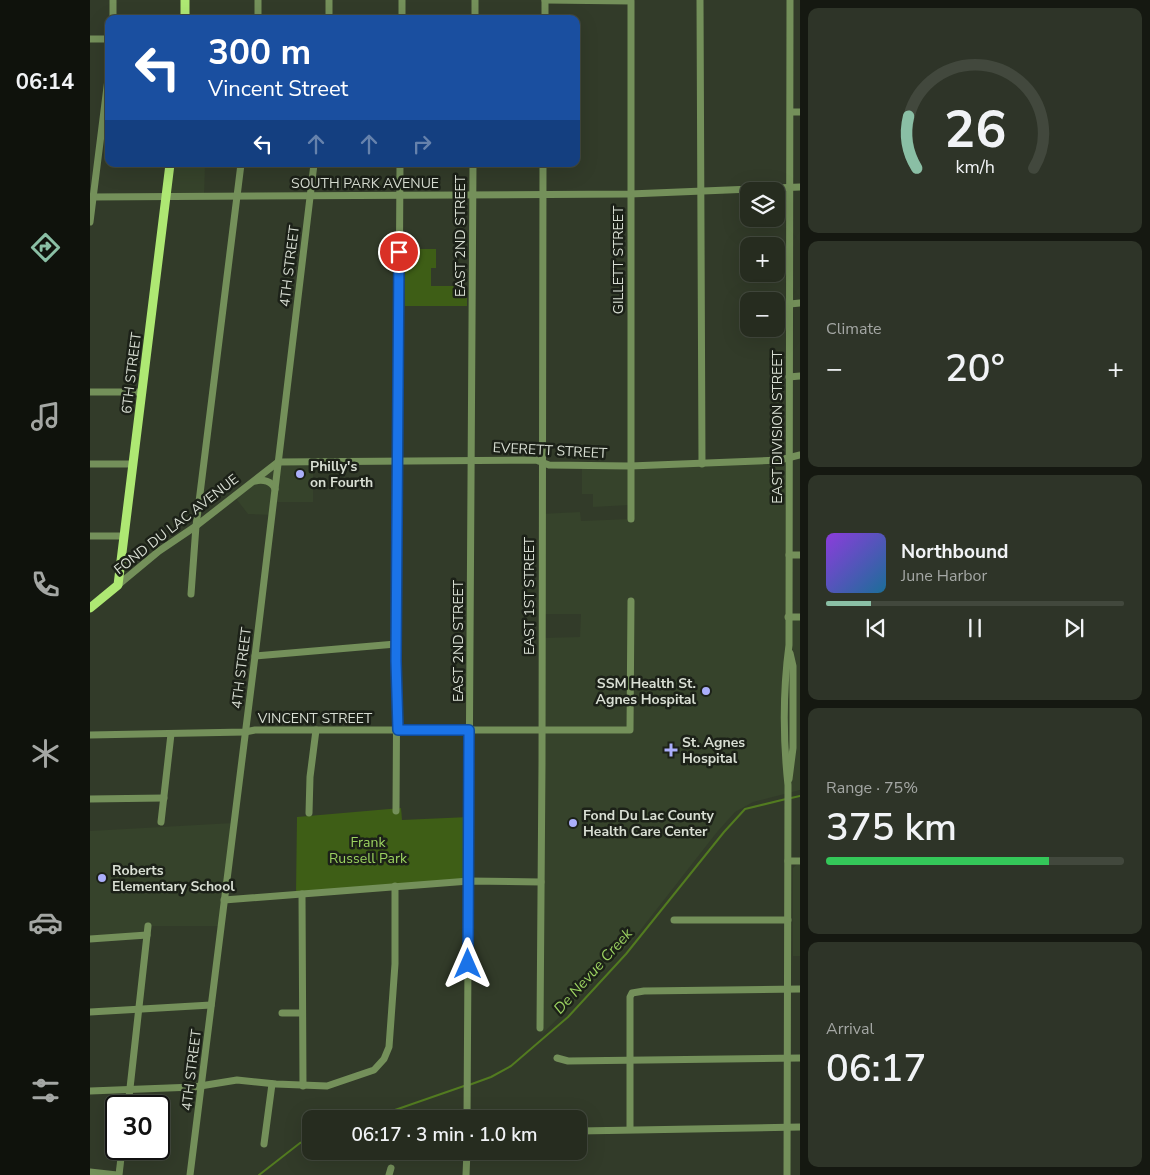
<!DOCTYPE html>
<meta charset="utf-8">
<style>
:root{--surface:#262c1f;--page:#2e3428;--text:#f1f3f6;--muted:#a4a7a4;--line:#42483d;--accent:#8abfa5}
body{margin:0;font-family:"Nunito Sans",sans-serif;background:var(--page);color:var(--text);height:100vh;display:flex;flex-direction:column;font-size:19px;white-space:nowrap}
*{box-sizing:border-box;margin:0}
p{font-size:16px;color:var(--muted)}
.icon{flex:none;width:28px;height:28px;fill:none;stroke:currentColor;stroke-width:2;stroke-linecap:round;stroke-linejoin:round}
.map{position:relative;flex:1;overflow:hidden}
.panel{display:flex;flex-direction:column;gap:8px;padding:8px;background:#151811;width:350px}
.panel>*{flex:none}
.guide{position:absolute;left:15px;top:15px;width:475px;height:152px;border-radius:10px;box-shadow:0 5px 20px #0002,0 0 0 1px var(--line);background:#1a4fa0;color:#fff;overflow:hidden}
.tools{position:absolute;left:650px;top:182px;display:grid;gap:10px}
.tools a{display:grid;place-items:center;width:45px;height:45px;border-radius:10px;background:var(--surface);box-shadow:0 5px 20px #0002,0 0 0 1px var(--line);font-size:25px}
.speed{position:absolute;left:15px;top:1095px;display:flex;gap:10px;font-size:25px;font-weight:700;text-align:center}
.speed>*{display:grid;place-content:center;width:65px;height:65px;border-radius:50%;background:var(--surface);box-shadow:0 5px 20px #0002,0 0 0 1px var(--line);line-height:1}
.speed .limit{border:2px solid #111;border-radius:8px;background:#fff;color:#111}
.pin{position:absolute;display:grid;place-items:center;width:42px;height:42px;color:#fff;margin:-21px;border:2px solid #fff;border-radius:50%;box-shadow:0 1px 5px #0007}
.me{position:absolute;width:55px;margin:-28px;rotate:0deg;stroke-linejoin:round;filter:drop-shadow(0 0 4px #0008)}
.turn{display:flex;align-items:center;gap:18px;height:105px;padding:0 20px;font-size:22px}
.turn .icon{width:65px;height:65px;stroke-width:2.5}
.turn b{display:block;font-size:35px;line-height:42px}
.lanes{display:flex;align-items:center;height:48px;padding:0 20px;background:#0003;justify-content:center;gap:25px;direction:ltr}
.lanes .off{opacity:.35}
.big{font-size:38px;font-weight:600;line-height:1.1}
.panel .widget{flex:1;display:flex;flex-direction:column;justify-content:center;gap:8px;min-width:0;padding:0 18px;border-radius:10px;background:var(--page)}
.panel .dial{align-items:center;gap:0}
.dial svg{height:130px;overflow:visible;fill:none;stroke:var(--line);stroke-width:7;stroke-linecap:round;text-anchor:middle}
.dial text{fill:var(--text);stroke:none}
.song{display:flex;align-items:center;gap:15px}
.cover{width:60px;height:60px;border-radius:8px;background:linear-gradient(135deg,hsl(270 70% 55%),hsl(200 70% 35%))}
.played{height:5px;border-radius:2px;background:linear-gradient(90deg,var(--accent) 15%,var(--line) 15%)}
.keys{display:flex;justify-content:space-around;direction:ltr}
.heat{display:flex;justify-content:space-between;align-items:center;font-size:28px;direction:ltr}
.charge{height:8px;border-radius:4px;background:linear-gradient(90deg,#34c759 75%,var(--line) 0)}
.trip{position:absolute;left:212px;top:1110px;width:285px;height:50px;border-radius:10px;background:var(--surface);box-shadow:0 5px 20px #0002,0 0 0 1px var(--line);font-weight:600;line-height:50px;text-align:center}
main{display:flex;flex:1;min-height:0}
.tabs{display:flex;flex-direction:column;width:90px;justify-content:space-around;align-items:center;background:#0f120c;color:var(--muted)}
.tabs .icon{width:35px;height:35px}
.tabs .selected{color:var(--accent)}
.tabs b{font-size:22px;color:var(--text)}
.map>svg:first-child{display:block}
</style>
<main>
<nav class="tabs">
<b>06:14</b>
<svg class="icon selected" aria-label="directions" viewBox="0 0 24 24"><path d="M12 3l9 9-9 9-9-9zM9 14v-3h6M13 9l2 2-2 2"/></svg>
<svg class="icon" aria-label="music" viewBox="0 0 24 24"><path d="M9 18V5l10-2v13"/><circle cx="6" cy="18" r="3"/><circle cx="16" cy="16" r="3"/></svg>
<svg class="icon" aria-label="phone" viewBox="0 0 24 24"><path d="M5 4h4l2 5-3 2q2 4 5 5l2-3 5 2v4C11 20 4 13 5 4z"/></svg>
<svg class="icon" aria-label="climate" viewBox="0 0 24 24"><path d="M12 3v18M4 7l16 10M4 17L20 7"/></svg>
<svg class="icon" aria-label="car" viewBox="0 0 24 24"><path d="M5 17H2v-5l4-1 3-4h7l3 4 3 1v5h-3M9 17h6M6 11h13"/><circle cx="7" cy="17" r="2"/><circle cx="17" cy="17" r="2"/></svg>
<svg class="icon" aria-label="filters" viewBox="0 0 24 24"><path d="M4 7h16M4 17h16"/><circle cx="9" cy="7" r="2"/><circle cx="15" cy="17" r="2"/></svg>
</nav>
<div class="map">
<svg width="710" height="1175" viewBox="0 0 710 1175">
<rect width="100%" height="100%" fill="#323b29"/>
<g fill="#36432b">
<polygon points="80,164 115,164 114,197 75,198"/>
<polygon points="700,456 698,617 710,617 710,790 663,802 645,812 627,832 545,937 495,992 452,1034 450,1028 452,638 490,637 491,614 452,614 451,514 490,512 491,521 540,519 540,505 503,507 503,494 492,494 492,466"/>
<polygon points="223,461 223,502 184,502 182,515 158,514 144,496 188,462"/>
<polygon points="143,823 131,926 58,926 57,935 0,939 0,831"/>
<polygon points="710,864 710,956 703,956 703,868 706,865"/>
</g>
<g fill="#3e5e16">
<polygon points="315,249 346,249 346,268 341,268 341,286 377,286 377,306 315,306"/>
<polygon points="311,808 312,820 379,817 379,881 206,894 207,817"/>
</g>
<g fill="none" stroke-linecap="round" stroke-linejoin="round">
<g stroke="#527b20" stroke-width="2">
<polyline points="701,798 710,796"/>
<polyline points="379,1085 401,1077 421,1066 478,1017 536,954 634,832 655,809 696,799"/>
<polyline points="279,1119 374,1086"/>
<polyline points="169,1175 210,1143 221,1139"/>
</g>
<g stroke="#74905a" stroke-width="7">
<polyline points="455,0 541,1 541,519"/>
<polyline points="610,0 612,464"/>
<polyline points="23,19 23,0"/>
<polyline points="168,19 168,0"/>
<polyline points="239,19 239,0"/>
<polyline points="312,19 312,0"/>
<polyline points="385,19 385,0"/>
<polyline points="455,19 455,0"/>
<polyline points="0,39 19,39"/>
<polyline points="701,112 710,112"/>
<polyline points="0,197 540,194 710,187"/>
<polyline points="0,222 19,71"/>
<polyline points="700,304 710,303"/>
<polyline points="699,377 710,376"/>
<polyline points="0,392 52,392"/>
<polyline points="0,464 43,464"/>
<path d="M165 481C173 479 182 481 185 489"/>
<polyline points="0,536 33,536"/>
<polyline points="699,555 710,555"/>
<polyline points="28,585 69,551 106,526 188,462 446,460 459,465 540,466 690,460 710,455"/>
<polyline points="101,594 106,526 151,164"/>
<polyline points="698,617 710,617"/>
<polyline points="165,656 306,644"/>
<polyline points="0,735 155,732 165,730 540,730 541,601"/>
<polyline points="699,779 703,748 703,666 700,653"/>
<polyline points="0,799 74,798"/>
<polyline points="306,811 310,164"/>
<polyline points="219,813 220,777 226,730"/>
<polyline points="71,822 81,734"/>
<polyline points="698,861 710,861"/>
<polyline points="212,894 213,1086"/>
<polyline points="134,900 379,881 451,882"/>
<polyline points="584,920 698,920"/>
<polyline points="0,939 57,935"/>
<polyline points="0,1012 121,1005"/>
<polyline points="192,1013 212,1013"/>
<polyline points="450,1028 452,763 453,164"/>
<polyline points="467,1058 478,1061 710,1058"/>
<polyline points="0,1091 104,1087 147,1080 186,1084 237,1086 284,1070 294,1059 299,1047 305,964 305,886"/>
<polyline points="38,1106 58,926"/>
<polyline points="377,1119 383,164"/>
<polyline points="540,1129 540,997 542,993 554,991 710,989"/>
<polyline points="489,1131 710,1127"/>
<polyline points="174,1144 182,1084"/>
<polyline points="0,1172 27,1175"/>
<polyline points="29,1175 32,1149"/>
<polyline points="100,1175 165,656 224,164"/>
<polyline points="299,1175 301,1168"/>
<polyline points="376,1175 377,1151"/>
<path d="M697 1175 698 785C693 739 693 690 699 645L700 0"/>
</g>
<g stroke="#aee873" stroke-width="9">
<polyline points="95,19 95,0"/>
<polyline points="0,608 28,585 80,164"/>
</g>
</g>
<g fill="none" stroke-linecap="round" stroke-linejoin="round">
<g stroke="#114b97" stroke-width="12">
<polyline id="route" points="309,252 306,661 308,730 379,730 378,964"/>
</g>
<use href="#route" stroke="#1a73e8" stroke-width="9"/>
</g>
<g fill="#abaffb" stroke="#1c2118" stroke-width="2">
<circle cx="210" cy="474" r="5"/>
<circle cx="616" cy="691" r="5"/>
<path d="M578.5 742.5h5v5h5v5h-5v5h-5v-5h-5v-5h5z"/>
<circle cx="483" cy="823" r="5"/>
<circle cx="12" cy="878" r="5"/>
</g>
<g text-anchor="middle" stroke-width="5" stroke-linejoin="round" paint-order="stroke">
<g font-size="14" fill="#d8ded3" stroke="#1c2118">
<text x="275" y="188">SOUTH PARK AVENUE</text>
<text transform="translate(370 236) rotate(-90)" y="5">EAST 2ND STREET</text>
<text transform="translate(528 260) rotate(-90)" y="5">GILLETT STREET</text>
<text transform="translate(199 266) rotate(-83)" y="5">4TH STREET</text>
<text transform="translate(41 373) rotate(-83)" y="5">6TH STREET</text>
<text transform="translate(687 427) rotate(-90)" y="5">EAST DIVISION STREET</text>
<text transform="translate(460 450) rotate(3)" y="5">EVERETT STREET</text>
<text transform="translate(86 524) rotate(-38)" y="5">FOND DU LAC AVENUE</text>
<text transform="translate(439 596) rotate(-90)" y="5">EAST 1ST STREET</text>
<text transform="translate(368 641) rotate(-90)" y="5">EAST 2ND STREET</text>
<text transform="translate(151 668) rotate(-83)" y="5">4TH STREET</text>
<text x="225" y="723">VINCENT STREET</text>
<text transform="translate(101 1070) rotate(-83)" y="5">4TH STREET</text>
</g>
<g font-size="14" font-weight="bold" fill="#d8ded3" stroke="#1c2118" text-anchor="start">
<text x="220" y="471">Philly's<tspan x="220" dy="16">on Fourth</tspan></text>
<text x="606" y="688" text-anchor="end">SSM Health St.<tspan x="606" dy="16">Agnes Hospital</tspan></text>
<text x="592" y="747">St. Agnes<tspan x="592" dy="16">Hospital</tspan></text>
<text x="493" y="820">Fond Du Lac County<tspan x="493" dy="16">Health Care Center</tspan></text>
<text x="22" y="875">Roberts<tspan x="22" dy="16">Elementary School</tspan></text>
</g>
<g font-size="14" fill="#9bd260" stroke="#1c2118">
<text x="278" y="847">Frank<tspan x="278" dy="16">Russell Park</tspan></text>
</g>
<g font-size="15" font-style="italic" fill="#9cd361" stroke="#1c2118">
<text transform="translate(503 971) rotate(-48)" y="5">De Nevue Creek</text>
</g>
</g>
</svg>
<div class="tools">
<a><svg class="icon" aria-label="layers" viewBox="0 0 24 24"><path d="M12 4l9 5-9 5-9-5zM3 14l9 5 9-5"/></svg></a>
<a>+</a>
<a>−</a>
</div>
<div class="speed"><div class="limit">30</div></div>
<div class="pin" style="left:309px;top:252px;background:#d93025"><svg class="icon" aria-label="arrive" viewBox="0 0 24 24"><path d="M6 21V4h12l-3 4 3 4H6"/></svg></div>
<svg class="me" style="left:378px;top:964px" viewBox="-20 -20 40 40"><path d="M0-17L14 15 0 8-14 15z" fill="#1a73e8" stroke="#fff" stroke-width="4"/></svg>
<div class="trip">06:17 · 3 min · 1.0 km</div>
<div class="guide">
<div class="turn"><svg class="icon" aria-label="left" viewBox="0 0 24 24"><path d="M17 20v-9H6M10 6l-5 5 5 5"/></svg><div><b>300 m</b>Vincent Street</div></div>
<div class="lanes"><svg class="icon" aria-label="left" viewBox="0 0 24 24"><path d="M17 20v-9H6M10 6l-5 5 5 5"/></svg><svg class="icon off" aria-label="ahead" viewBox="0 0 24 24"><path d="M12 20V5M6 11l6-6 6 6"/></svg><svg class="icon off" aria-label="ahead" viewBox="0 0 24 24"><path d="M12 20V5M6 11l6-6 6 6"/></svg><svg class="icon off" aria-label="right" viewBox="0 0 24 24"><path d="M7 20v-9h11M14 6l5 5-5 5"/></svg></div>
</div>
</div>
<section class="panel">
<div class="widget dial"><svg viewBox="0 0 100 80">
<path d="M14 69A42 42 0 1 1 86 69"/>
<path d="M14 69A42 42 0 0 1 9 37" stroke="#8abfa5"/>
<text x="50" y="56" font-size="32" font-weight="700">26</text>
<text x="50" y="72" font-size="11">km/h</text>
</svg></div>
<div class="widget"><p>Climate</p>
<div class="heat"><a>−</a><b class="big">20°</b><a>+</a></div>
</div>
<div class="widget">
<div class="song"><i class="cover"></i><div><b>Northbound</b><p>June Harbor</p></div></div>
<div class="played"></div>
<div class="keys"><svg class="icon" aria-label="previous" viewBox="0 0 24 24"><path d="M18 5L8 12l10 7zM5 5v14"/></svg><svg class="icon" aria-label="pause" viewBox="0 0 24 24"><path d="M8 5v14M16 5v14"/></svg><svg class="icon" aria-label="next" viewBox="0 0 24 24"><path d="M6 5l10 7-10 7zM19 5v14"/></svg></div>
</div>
<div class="widget"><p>Range · 75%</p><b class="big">375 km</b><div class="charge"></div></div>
<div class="widget"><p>Arrival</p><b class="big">06:17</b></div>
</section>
</main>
